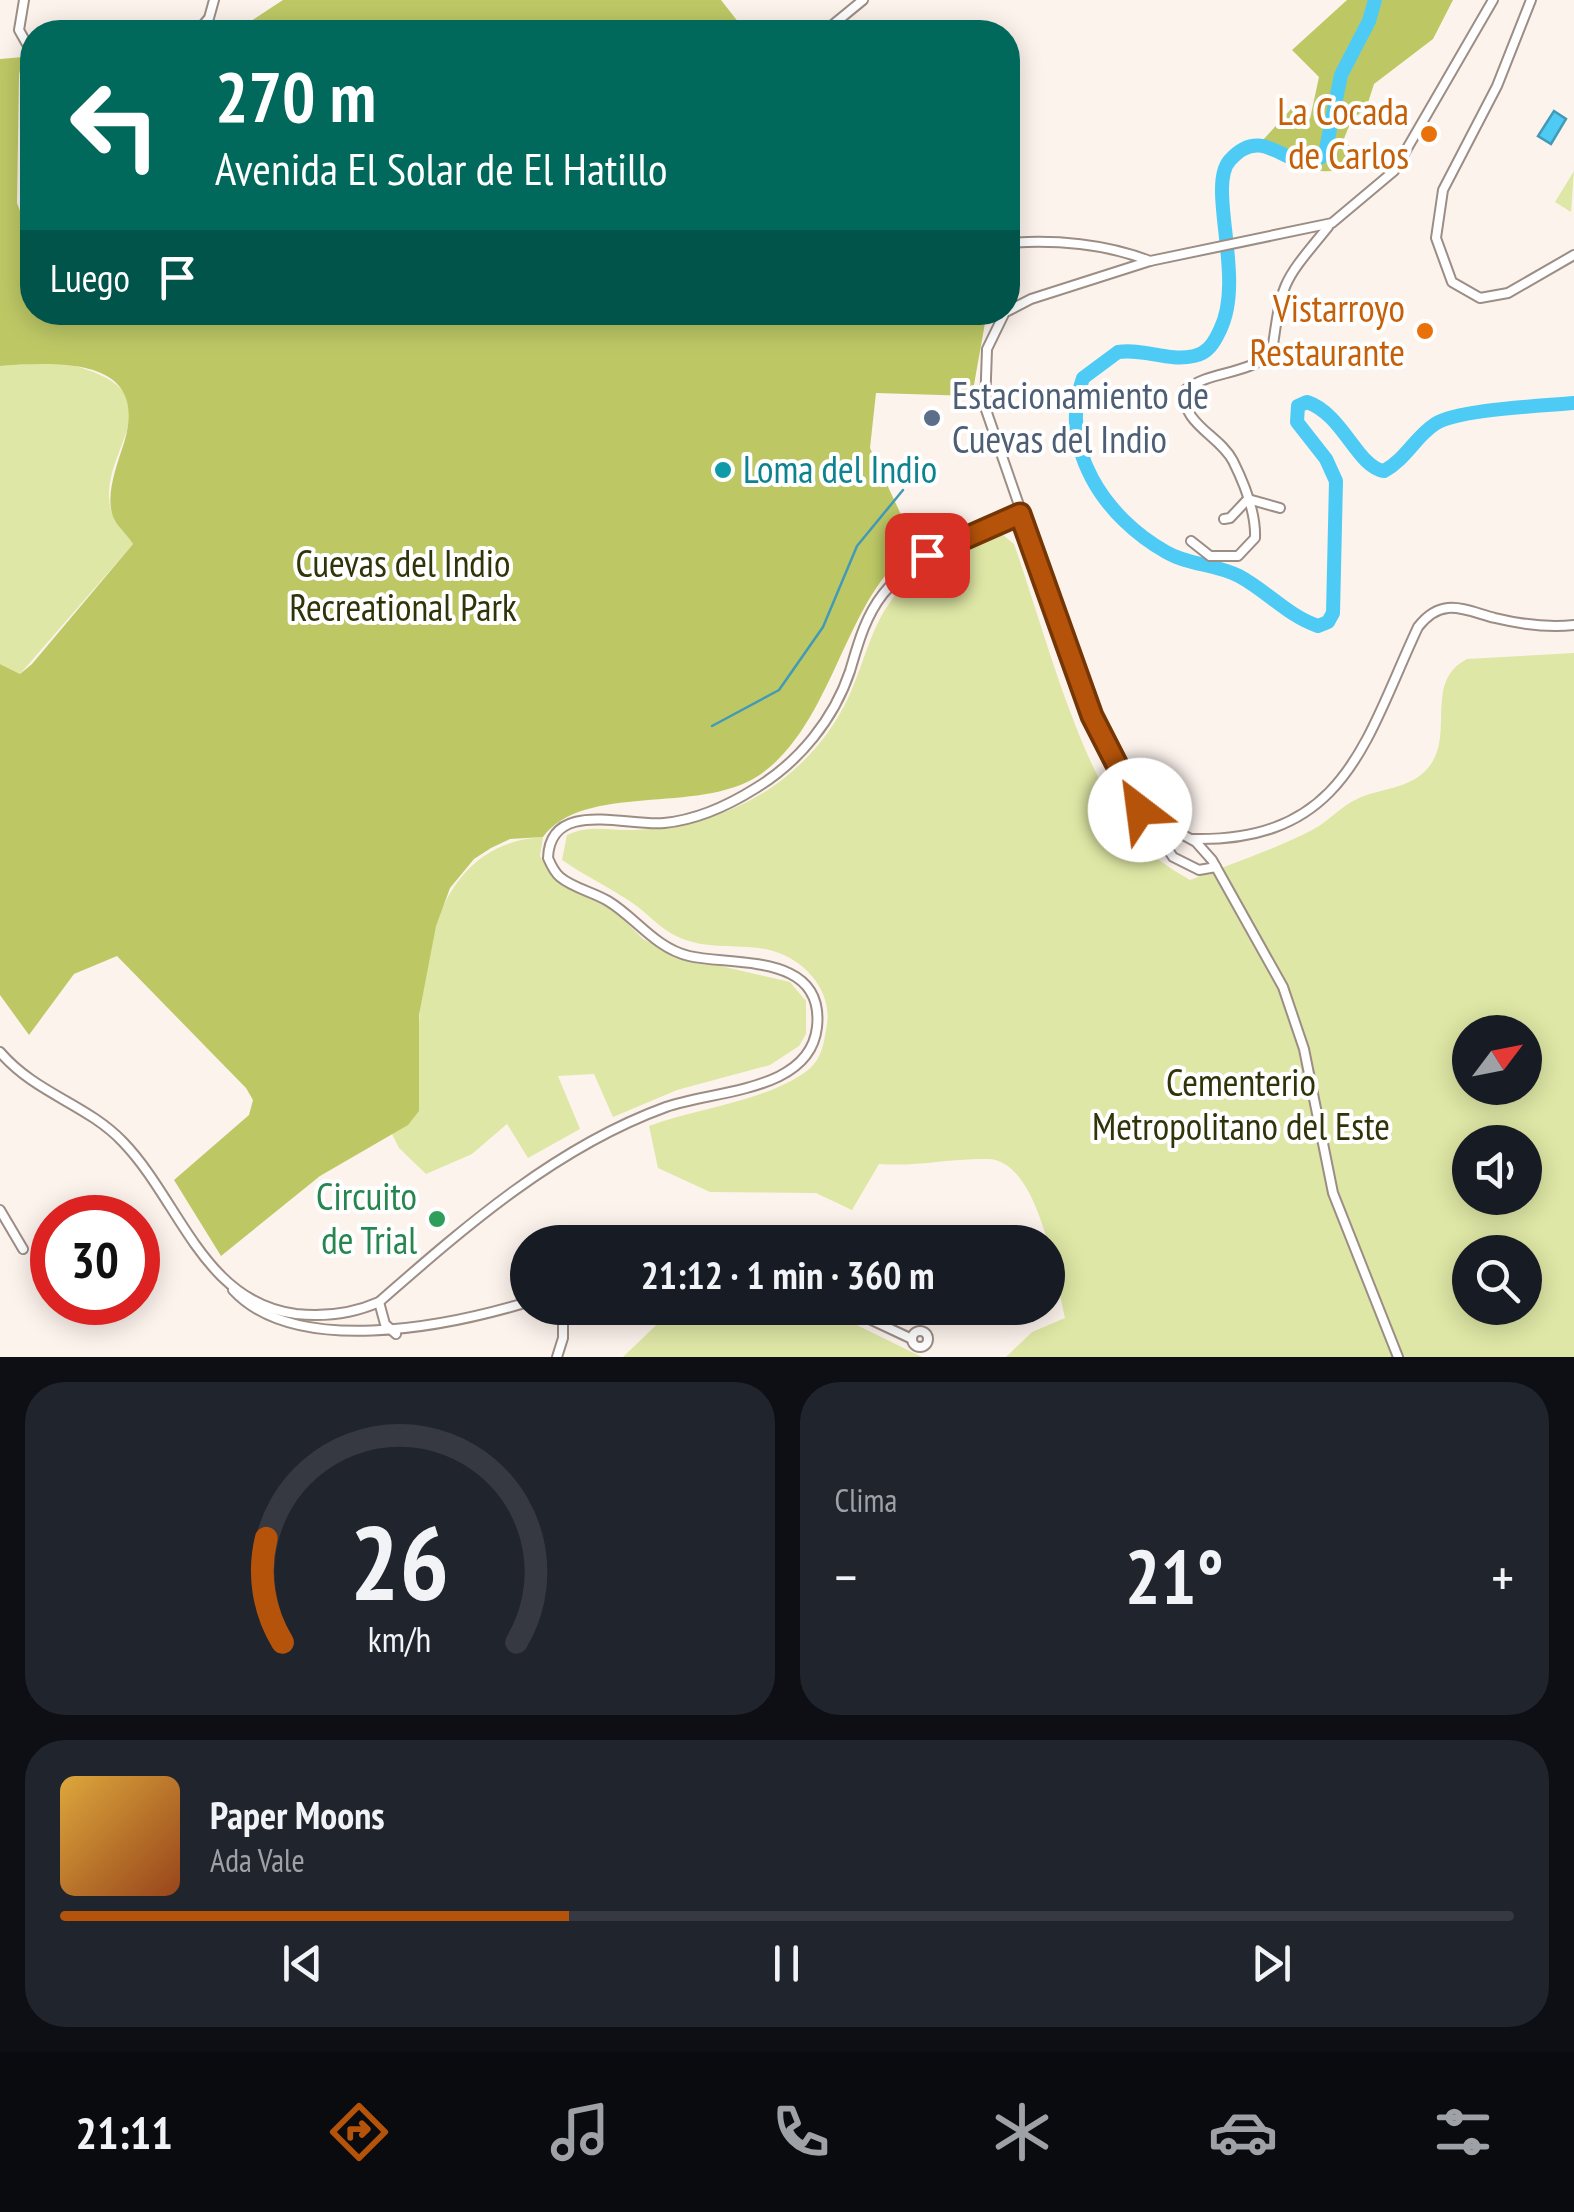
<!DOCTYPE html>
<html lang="es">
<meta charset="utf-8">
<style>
:root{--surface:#171b24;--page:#20242c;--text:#f1f3f6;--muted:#9ea1a6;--line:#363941;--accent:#b45309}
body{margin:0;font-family:"PT Sans Narrow",sans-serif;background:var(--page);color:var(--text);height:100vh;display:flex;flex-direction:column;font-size:38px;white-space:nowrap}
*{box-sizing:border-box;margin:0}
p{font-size:32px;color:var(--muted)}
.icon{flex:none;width:55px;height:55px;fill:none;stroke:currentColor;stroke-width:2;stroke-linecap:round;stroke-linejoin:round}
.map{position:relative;height:1357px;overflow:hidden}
.side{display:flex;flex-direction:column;gap:25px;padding:25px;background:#0d0f14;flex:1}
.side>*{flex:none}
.guide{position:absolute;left:20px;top:20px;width:1000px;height:305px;border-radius:40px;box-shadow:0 5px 25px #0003;background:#00695c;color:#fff;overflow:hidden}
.needle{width:65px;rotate:58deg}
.buttons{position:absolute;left:1452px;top:1015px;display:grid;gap:20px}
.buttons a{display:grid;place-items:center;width:90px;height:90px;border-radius:50%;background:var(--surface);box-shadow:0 5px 25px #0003;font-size:50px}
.speed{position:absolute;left:30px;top:1195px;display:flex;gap:20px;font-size:50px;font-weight:700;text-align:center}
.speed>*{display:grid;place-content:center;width:130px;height:130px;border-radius:50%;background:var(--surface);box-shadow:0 5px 25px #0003;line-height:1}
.speed .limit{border:15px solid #d22;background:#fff;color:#111}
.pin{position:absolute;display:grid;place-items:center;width:85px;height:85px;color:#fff;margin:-42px;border-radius:20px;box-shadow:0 5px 15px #0006}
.me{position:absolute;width:110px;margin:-55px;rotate:330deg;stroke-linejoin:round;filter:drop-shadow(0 0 8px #0008)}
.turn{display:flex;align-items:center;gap:35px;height:210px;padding:0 30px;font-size:45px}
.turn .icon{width:130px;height:130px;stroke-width:2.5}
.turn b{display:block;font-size:70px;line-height:85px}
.then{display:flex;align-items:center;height:95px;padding:0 30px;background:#0003;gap:20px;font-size:38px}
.big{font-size:75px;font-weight:700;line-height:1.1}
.side .widget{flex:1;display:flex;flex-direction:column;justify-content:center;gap:15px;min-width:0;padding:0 35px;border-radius:40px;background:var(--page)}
.side .dial{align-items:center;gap:0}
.dial svg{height:260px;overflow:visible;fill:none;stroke:var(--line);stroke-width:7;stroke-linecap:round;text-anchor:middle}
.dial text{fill:var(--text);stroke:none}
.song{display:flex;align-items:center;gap:30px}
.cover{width:120px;height:120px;border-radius:15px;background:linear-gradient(135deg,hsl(40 70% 55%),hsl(20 70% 35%))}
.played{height:10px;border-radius:5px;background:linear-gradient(90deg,var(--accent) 35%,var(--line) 35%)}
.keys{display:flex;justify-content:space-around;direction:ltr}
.heat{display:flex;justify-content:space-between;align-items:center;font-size:55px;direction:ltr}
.side .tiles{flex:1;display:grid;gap:25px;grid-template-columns:1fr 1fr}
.widget:last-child{grid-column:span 2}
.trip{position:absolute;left:510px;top:1225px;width:555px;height:100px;border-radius:50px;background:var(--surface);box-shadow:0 5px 25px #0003;font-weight:700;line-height:100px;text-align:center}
.dock{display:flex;height:160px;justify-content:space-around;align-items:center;background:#090b0e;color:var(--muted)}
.dock .icon{width:70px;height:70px}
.dock .current{color:var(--accent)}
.dock b{font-size:45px;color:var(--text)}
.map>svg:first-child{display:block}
</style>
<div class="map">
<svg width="1574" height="1357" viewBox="0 0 1574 1357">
<rect width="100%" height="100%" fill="#fdf3ed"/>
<g fill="#dee7a5" fill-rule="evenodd">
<polygon points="1574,171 1571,212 1555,202"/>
<path d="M60 362C198 394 85 452 114 519 118 527 128 536 133 544L20 674 0 664V366Z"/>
<path d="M1003 535 1014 544C1045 632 1078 766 1135 837 1150 856 1170 868 1190 880 1231 864 1273 850 1312 830 1328 822 1340 807 1357 799 1380 788 1410 789 1427 769 1457 737 1422 682 1467 659L1574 653V1357H1006L1032 1332 1065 1318C1056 1279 1039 1160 988 1159 951 1158 916 1167 879 1164L852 1210 816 1193 710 1192 658 1168 649 1126C698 1108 757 1103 801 1075 822 1062 823 1047 827 1024 832 991 805 960 773 951 741 942 709 952 676 936 661 929 648 914 634 904 611 888 585 876 562 860L567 835C590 824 611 831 635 830 688 828 741 812 783 779 811 757 834 729 849 696 870 649 872 613 913 577 936 557 975 547 1003 535ZM1470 1032H1525V1088H1470ZM1470 1142H1525V1198H1470ZM1470 1252H1525V1308H1470Z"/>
<path d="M543 837 540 856 551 874 617 913 643 939 677 956 790 982 806 1001V1034L799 1046 770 1065 677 1090 613 1117 594 1074 558 1076 580 1129 528 1158 507 1124 472 1154 426 1174 399 1148 392 1134 419 1110C416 1012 413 845 543 837Z"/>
<polygon points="674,1308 822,1308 922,1357 623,1357"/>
</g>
<g fill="#bdc865">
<polygon points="283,0 721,0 746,32 234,32"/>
<path d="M1347 0H1453L1433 39 1374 84 1366 109 1352 119 1343 141 1354 149 1339 170C1308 175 1282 164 1263 140L1292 108 1310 119 1319 77 1292 50Z"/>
<path d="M23 57 19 75 17 203 32 243V312H975L985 323 972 396 876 393 870 448 917 549C847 584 836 725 758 776 698 815 584 782 543 837L510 839 491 848 474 859 450 888 436 926 419 1015V1111L408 1125 320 1176 221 1256 174 1180 249 1115 253 1100 246 1088 117 956 74 974 29 1035 0 995V664L20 674 32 664 133 544C128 536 118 527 114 519 104 497 117 465 124 443 151 356 58 362 0 366V59Z"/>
</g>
<polygon fill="#4dcbf5" stroke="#439ab6" stroke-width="2.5" points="1554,111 1566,119 1551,144 1538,136"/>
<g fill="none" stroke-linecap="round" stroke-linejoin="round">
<polyline stroke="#439ab6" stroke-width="2.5" points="712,726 779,690 823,627 857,546 903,490"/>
<path stroke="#4dcbf5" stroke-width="14" d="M1375 0 1369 21 1341 75 1325 154C1293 184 1268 118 1230 160 1206 186 1246 278 1220 330 1214 343 1208 353 1194 356 1168 362 1144 348 1118 352L1083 378C1058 448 1104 517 1166 552 1188 565 1216 564 1239 576 1267 591 1288 616 1318 626L1328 622 1333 613 1336 481 1326 459 1297 422 1298 406 1307 402C1343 414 1357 467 1384 471 1406 459 1415 437 1435 424 1458 409 1543 406 1574 403"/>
<g stroke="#9c8d85" stroke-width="12">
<g id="minor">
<polyline points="24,0 19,30 32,53"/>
<polyline points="1531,0 1497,86 1443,190 1436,238 1452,282 1480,298 1508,293 1574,255"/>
<polyline points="197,32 209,18 214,0"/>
<polyline points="824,32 863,0"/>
<path d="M1008 243C1054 239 1107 244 1150 261"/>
<polyline points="1008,311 1031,299 1150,261 1332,223 1394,171 1493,0"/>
<polyline points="1005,312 987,349 985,407 1092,716 1120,778 1173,857 1199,870 1216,867"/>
<polyline points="1224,519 1230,518 1248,499 1280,508"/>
<path d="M1191 541 1210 556H1238L1255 538C1256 514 1244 483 1233 461 1220 435 1180 424 1185 390 1211 370 1246 376 1272 352 1282 280 1282 283 1328 227"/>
<polyline points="1147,815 1196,842 1212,860 1283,987 1304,1049 1333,1193 1398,1357"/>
<path d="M1193 839C1346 842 1365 740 1418 627 1442 596 1464 610 1495 618 1520 624 1549 628 1574 625"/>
<path d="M0 1052C36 1094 87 1104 123 1142 180 1201 203 1302 296 1314 325 1317 352 1314 379 1302 466 1226 556 1147 666 1107 714 1090 810 1092 817 1027 825 952 732 966 689 956 655 948 635 917 608 901 593 892 573 888 560 877 554 872 551 865 548 858 550 798 628 827 664 823 696 820 729 805 756 788 799 762 834 719 850 671 858 644 865 617 883 594 918 550 971 535 1020 514"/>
<polyline points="0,1210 23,1249"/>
<path d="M233 1290C295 1357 445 1327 528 1302"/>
<polyline points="379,1302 385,1324 396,1334"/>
<polyline points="846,1308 912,1339"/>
<circle cx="920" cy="1339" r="8"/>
<polyline points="557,1357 563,1338 563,1308"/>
</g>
</g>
<use href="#minor" stroke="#fff" stroke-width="8"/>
</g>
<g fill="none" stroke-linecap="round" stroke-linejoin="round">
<g stroke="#753606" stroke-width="25">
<polyline id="route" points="927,555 1020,514 1092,716 1140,810"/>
</g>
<use href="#route" stroke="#b45309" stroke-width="18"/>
</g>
<g fill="#e8710a" stroke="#fff" stroke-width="4">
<circle cx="1429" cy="134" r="10"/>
<circle cx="1425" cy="331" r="10"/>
</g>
<circle fill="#5c6f8a" stroke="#fff" stroke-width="4" cx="932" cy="418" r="10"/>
<circle fill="#0f9aa8" stroke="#fff" stroke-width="4" cx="723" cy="470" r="10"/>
<circle fill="#2e9e5b" stroke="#fff" stroke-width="4" cx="437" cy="1219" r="10"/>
<g text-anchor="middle" stroke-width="8" stroke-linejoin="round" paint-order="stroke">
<g font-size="38" fill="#c56008" stroke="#fff" text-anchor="end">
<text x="1409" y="125">La Cocada<tspan x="1409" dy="44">de Carlos</tspan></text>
<text x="1405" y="322">Vistarroyo<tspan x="1405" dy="44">Restaurante</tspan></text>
</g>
<g font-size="38" fill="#4e5e75" stroke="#fff" text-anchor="start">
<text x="952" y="409">Estacionamiento de<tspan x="952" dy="44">Cuevas del Indio</tspan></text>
</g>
<g font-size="38" fill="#0d838f" stroke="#fff" text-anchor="start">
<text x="743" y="483">Loma del Indio</text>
</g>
<g font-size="38" fill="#303409" stroke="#fff">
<text x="403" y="577">Cuevas del Indio<tspan x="403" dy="44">Recreational Park</tspan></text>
<text x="1241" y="1096">Cementerio<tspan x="1241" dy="44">Metropolitano del Este</tspan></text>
</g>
<g font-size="38" fill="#27864d" stroke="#fff" text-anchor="end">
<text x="417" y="1210">Circuito<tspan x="417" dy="44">de Trial</tspan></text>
</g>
</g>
</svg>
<div class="buttons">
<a><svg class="needle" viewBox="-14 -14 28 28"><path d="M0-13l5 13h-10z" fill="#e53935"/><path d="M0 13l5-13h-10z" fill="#9ea1a6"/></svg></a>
<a><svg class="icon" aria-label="sound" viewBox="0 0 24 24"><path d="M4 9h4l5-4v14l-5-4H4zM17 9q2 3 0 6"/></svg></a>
<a><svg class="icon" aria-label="search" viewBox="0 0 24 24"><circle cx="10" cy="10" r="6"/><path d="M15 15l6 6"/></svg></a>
</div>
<div class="speed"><div class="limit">30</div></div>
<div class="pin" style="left:927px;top:555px;background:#d93025"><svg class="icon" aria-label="arrive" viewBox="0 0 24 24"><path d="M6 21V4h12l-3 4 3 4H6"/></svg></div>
<svg class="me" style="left:1140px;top:810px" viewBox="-20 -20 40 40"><circle r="19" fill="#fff"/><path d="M0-13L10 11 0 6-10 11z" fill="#b45309"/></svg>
<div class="trip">21:12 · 1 min · 360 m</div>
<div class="guide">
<div class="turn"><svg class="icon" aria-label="left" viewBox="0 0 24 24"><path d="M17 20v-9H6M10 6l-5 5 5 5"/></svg><div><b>270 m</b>Avenida El Solar de El Hatillo</div></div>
<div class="then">Luego<svg class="icon" aria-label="arrive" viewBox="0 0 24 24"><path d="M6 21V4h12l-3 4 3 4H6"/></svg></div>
</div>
</div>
<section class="side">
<div class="tiles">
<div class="widget dial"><svg viewBox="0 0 100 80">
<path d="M14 69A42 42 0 1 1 86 69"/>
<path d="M14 69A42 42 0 0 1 9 37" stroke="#b45309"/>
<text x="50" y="56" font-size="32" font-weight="700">26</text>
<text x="50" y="72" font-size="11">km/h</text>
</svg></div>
<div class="widget"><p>Clima</p>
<div class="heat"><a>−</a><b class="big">21°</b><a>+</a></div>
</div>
<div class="widget">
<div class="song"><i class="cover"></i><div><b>Paper Moons</b><p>Ada Vale</p></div></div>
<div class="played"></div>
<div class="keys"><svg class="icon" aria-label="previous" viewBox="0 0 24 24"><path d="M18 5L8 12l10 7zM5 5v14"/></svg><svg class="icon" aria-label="pause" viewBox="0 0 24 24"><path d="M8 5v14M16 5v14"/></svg><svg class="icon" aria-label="next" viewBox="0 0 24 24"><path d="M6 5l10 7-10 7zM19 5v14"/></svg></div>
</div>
</div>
</section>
<nav class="dock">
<b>21:11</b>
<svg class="icon current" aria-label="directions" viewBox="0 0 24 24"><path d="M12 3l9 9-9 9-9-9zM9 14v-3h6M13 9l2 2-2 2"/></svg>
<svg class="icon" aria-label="music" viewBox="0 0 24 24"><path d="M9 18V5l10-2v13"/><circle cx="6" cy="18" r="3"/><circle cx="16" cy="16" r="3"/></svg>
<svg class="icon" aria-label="phone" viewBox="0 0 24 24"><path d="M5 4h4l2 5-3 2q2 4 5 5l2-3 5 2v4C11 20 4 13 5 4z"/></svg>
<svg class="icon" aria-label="climate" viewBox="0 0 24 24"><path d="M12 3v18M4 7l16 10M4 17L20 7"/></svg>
<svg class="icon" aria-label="car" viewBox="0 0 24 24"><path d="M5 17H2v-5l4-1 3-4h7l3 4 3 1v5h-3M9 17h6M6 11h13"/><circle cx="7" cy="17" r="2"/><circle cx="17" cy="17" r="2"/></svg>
<svg class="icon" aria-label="filters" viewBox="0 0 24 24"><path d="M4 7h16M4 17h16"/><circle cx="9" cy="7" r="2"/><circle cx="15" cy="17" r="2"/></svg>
</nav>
